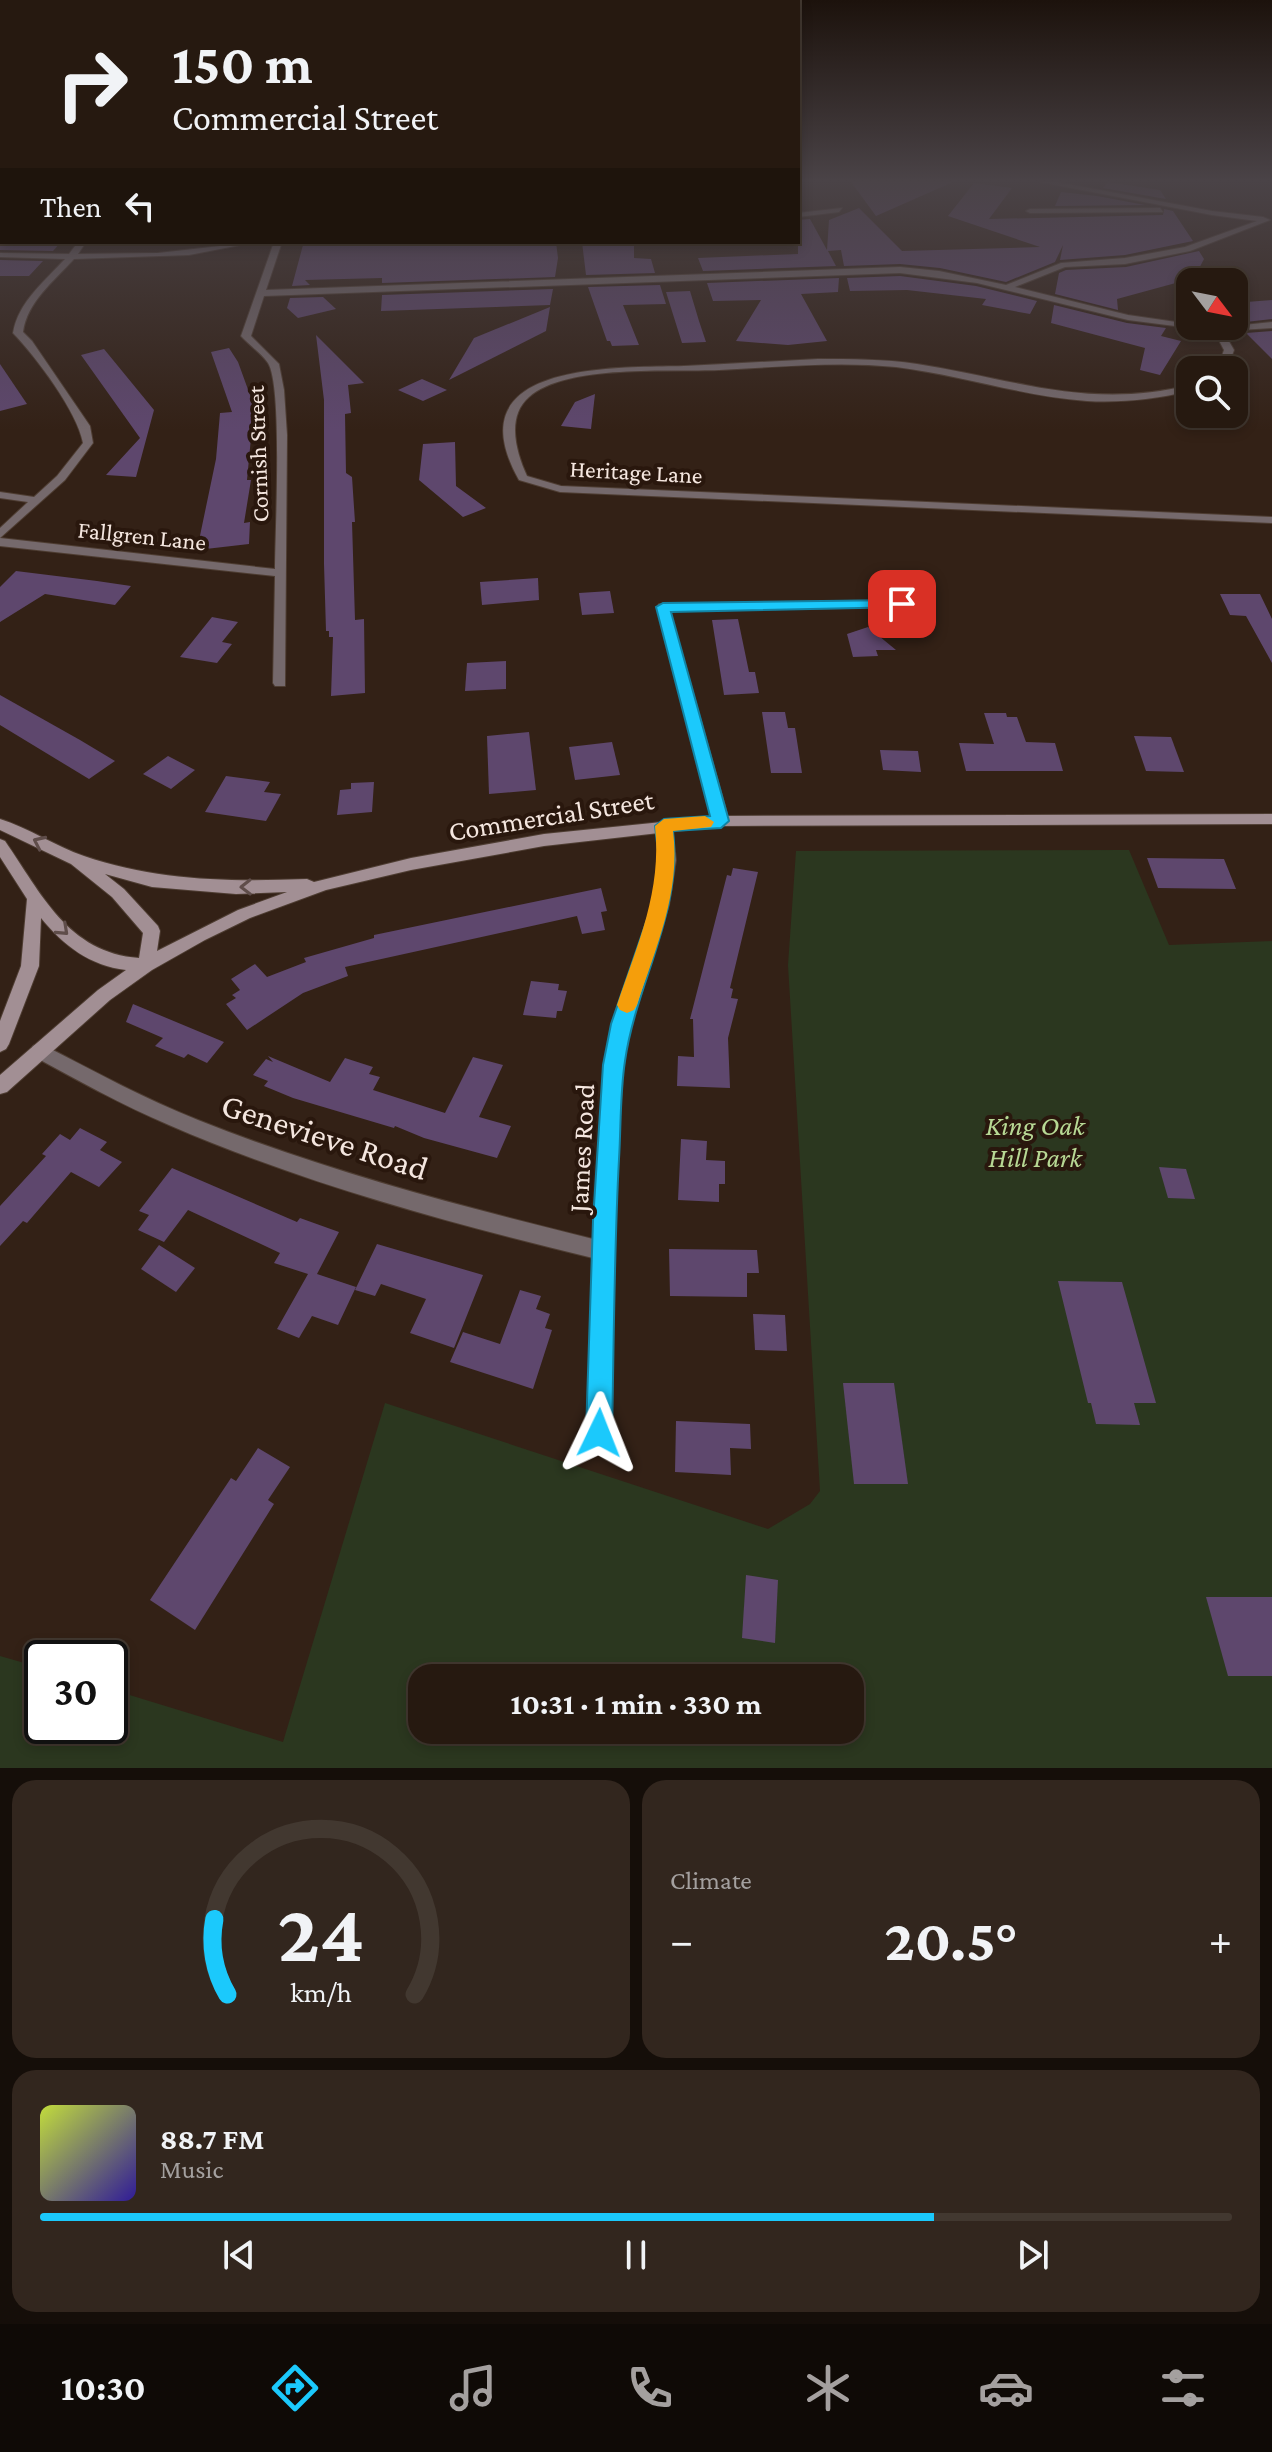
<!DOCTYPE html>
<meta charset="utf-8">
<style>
:root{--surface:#261910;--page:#32261e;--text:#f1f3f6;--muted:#a4a09f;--line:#423830;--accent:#1bc9fc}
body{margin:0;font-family:"Crimson Pro",serif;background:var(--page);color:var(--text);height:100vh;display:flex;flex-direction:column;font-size:30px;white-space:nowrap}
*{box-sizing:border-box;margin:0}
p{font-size:26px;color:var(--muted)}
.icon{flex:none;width:44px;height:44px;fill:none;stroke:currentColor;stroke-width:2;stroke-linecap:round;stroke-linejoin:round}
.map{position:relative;height:1768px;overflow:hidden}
.drawer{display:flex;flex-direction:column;gap:12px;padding:12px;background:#150e09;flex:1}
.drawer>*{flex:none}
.banner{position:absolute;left:0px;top:0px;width:800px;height:244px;box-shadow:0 4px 12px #0003,0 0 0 2px var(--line);background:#261910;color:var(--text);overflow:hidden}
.needle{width:52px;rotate:122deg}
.controls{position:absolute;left:1176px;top:268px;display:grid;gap:16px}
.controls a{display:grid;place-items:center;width:72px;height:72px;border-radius:16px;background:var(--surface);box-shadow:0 4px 12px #0003,0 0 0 2px var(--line);font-size:40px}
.speed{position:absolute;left:24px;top:1640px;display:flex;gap:16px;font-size:40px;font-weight:700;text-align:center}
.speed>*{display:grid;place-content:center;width:104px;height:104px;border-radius:50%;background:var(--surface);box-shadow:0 4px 12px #0003,0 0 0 2px var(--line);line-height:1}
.speed .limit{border:4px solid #111;border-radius:12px;background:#fff;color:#111}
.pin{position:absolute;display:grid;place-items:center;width:68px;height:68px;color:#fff;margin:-34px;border-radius:16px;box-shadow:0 4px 12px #0006}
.me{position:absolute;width:88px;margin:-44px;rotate:2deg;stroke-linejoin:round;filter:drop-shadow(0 0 6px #0008)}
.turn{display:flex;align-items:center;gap:28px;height:168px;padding:0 40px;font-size:36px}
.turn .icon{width:104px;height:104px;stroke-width:2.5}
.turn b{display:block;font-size:56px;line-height:68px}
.then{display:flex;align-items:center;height:76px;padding:0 40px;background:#0003;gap:16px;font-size:30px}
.big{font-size:60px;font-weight:700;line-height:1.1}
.drawer .tile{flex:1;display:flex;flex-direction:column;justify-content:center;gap:12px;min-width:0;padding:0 28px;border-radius:24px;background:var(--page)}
.drawer .dial{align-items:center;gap:0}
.dial svg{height:208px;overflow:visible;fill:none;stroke:var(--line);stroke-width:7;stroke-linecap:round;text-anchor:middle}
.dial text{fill:var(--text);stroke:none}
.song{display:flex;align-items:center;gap:24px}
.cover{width:96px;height:96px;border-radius:12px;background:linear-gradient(135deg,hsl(70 70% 55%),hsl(250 70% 35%))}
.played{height:8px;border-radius:4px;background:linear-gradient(90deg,var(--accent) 75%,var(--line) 75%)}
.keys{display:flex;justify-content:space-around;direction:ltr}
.heat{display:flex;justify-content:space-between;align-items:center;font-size:44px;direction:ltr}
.drawer .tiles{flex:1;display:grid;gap:12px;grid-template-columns:1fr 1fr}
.tile:last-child{grid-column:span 2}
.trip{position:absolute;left:408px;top:1664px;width:456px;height:80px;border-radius:24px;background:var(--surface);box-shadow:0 4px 12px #0003,0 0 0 2px var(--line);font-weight:700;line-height:80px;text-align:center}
.tabs{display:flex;height:128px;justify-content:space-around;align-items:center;background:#0f0a06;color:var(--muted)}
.tabs .icon{width:56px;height:56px}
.tabs .on{color:var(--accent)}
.tabs b{font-size:36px;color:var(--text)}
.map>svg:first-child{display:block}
</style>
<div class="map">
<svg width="1272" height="1768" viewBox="0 0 1272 1768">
<rect width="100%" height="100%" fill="#332116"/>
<path fill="#2b371f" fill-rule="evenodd" d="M1129 850 1169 945 1272 941V1768H0V1656L42 1668V1726H110V1689L283 1742 385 1403 768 1529 810 1504 820 1491 788 965 796 851ZM422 1678H850V1730H422Z"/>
<g fill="#5e476d">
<polygon points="851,182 953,182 876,216"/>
<polygon points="1108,182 1160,190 1166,199 1103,188"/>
<polygon points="974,183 1012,188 989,219 1163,215 1164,209 1173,211 1193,241 1125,255 1060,260 1063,245 1055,262 1006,282 940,268 900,264 844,266 841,250 828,251 836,266 703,271 698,258 798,254 798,220 810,219 827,250 829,220 859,208 902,251 1040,247 948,216"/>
<polygon points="1061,192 1097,196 1145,205 1055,206"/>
<polygon points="0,242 61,242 53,251 0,250"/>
<polygon points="556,242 558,258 555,277 382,283 382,278 305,280 310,285 292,286 303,245"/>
<polygon points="582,242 634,242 634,258 651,259 655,273 586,275"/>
<polygon points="1199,251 1204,259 1194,278 1117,299 1118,310 1055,294 1059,273 1066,270 1126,267"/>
<polygon points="0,260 43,261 29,276 0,276"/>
<polygon points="900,276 976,286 1037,301 1030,314 982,305 986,299 907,290 850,291 847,278"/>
<polygon points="839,278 838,292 801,294 827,341 788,345 736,341 761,300 713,301 707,283"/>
<polygon points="660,285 666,304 623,305 639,345 612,346 610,341 607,341 588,287"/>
<polygon points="553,289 550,305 381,311 382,295"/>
<polygon points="690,291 699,321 706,342 682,343 666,292"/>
<polygon points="323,297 336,309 298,318 287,308 290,298"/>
<polygon points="1272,300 1272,319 1237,323 1234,320 1234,303"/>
<polygon points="1054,305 1127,323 1166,328 1161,336 1181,341 1160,375 1140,370 1145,348 1051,323"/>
<polygon points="550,307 546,331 449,380 474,338"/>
<polygon points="1272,331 1272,359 1246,333"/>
<polygon points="316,335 364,383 348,385 351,413 345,414 346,473 352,477 355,522 352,522 355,620 364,619 365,693 331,696 333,637 329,637 329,631 326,631 324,564 324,400"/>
<polygon points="229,348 238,362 254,406 247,480 251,480 244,523 250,522 249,544 197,550 216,459 220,413 232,412 211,352"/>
<polygon points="104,349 154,410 136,477 106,475 140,438 81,355"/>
<polygon points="0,364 27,404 0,411"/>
<polygon points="422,379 447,390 423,401 398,390"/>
<polygon points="595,394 591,429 561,426 575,402"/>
<polygon points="455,442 456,486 486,508 463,517 419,480 423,444"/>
<polygon points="16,571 97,581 131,586 115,605 45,594 0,622 0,587"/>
<polygon points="538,578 539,600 482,605 480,582"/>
<polygon points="610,591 614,613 582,615 579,593"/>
<polygon points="1220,594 1260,594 1272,619 1272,663 1246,616 1230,615"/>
<polygon points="212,617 238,622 222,642 232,644 217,663 180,657"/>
<polygon points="738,619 749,672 755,672 759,693 724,695 712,620"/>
<polygon points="868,627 896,650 876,650 878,656 853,657 847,634"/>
<polygon points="506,661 506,689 465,691 467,663"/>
<polygon points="0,695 80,740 115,761 89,779 0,725"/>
<polygon points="762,712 785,712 788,728 795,728 802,773 771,773"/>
<polygon points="984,713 1006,713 1007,717 1017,717 1026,742 1055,743 1063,771 966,771 959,743 994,744"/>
<polygon points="529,732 536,790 489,794 487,736"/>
<polygon points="1134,736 1171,737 1184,772 1146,771"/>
<polygon points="612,742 620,775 575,780 569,747"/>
<polygon points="880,750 918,751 921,772 883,770"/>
<polygon points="168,756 195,770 171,789 143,774"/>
<polygon points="226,776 270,782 264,792 281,794 266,821 205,812"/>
<polygon points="374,782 372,812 337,815 340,790 351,789 351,783"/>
<polygon points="1147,858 1224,859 1236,889 1158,888"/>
<polygon points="733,868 758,872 730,988 733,989 731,998 738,999 728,1038 730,1088 677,1086 678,1056 694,1057 693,1019 690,1019 727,875 731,876"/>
<polygon points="601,888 607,911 601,912 605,930 582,934 577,916 345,967 348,976 303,993 247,1030 226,1004 236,998 232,995 240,990 231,979 255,964 267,977 306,962 304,958 374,938 374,935"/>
<polygon points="531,981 559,984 558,990 567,991 562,1011 557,1011 556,1018 523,1015"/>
<polygon points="133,1004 224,1042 207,1063 188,1054 184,1058 155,1046 163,1038 126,1022"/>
<polygon points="268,1056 330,1082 345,1058 373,1067 369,1074 380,1077 373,1090 445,1113 473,1057 503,1065 479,1117 511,1126 497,1158 424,1138 395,1126 394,1128 293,1098 264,1086 268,1081 253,1075 266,1059 273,1062"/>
<polygon points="80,1128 107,1142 100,1150 122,1162 99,1187 71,1172 27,1223 23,1221 0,1246 0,1206 46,1156 42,1154 60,1134 70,1140"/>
<polygon points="681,1139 707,1141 706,1160 725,1161 725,1184 719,1184 719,1202 678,1200"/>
<polygon points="1159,1167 1186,1169 1195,1199 1168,1198"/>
<polygon points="172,1168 297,1222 300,1218 339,1232 317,1274 356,1287 338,1325 312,1316 299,1338 277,1329 308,1274 274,1263 280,1253 188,1210 164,1242 138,1230 149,1215 139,1211"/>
<polygon points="377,1244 483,1275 454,1348 410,1333 426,1299 381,1284 375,1296 355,1290"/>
<polygon points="159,1245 195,1268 176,1292 141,1269"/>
<polygon points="669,1249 757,1250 759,1273 747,1273 747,1297 670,1296"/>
<polygon points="1058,1281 1122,1282 1156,1403 1134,1403 1140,1425 1096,1424 1091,1403 1088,1403"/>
<polygon points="520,1290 541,1296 536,1309 550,1314 545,1328 552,1330 533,1389 450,1362 463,1332 500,1344"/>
<polygon points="753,1314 785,1315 787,1351 755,1350"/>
<polygon points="843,1383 894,1383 908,1484 854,1484"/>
<polygon points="676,1421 750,1424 751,1449 730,1448 731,1475 675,1472"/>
<polygon points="258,1448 290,1467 268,1500 274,1504 195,1630 150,1600 231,1478 236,1481"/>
<polygon points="746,1575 778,1580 775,1643 742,1638"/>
<polygon points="1206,1597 1272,1597 1272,1676 1228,1676"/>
</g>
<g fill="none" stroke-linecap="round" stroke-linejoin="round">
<g stroke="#4e3d32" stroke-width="2">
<g id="minor">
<path d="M1040 182H1057L1212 211 1263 217 1270 220 1190 251 1125 264 1065 267 1015 287 1128 315 1190 324V326H1234L1272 322V328L1223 331 1234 350 1227 370H1217L1224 350 1214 331 1128 320 977 283 900 273 264 296 251 336 279 364 284 390 287 435 285 686H275L273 683 275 576 0 546V538L275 569C275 534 283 386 268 363 261 353 249 345 241 336L274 242H282L266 290 900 267 939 271 1006 285 1061 263 1125 258 1185 247 1257 221 1212 215Z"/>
<polygon points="842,208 839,212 798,217 798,213"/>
<polygon points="1160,208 1163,212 1030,213 1026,211 1030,209"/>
<path d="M78 242H86L78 254 158 253 256 242 189 255 74 259C54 281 27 302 23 332L32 341 90 426 93 443 65 480 0 538V528L28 502 0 498V492L34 497 57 476 83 443C77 411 36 357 13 333 18 302 45 281 65 259L0 257V253L69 254Z"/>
<path d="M818 359C851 359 884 359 917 364 1014 379 1089 410 1190 385V391C1156 399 1122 403 1087 401 1022 396 960 375 896 367 837 361 778 367 719 370 671 372 566 364 529 397 506 417 516 452 527 476L561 486 1272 517V523L560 492 519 480C452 361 615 368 684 366 729 364 774 361 818 359Z"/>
<polygon points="902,600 908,604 906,607 670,611 729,821 721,826 716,825 657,607 659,604"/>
<path d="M664 820 672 826 676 860 669 905 630 1024 623 1065 614 1221 610 1433 607 1441 599 1444 591 1441 588 1433 593 1258C449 1223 305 1184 169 1125 122 1105 77 1080 33 1056L30 1051 33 1046 39 1043 45 1046C96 1072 145 1099 198 1120 326 1171 460 1206 593 1239L605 1065 612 1024 653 905 660 860 656 826Z"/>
</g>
</g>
<g stroke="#4e3d32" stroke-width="2">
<path id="secondary" d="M1272 814V824L721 826 544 846 411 870 326 890 250 918 205 940 152 970 110 1000 7 1092 0 1094V1075L98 990 126 970C90 966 63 945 41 918L39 966 9 1044 6 1049 0 1052V1021L21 966 27 899 0 857V839L5 841C41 893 68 953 139 958L143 933 112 897 71 864 0 830V819C29 828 55 846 84 856 157 881 230 882 307 879L314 882 411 858 544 834 721 816ZM105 874 152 887 236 894 287 892 238 910 157 951 160 931 158 926 124 889Z"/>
</g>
<use href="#minor" fill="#75696c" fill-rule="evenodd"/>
<use href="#secondary" fill="#a28f94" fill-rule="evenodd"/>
</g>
<defs><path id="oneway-chevron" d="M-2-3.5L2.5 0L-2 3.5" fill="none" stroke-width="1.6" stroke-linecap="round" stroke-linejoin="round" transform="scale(2)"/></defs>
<g stroke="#5f4d4a">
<use href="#oneway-chevron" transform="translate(39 842) rotate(-155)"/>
<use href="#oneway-chevron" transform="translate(246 887) rotate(179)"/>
<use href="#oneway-chevron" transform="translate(63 930) rotate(43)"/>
</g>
<linearGradient id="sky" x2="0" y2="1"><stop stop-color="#1c120c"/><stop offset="0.42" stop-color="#4a4347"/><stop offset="1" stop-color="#4a4347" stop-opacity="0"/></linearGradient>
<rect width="1272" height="430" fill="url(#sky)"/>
<path fill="#1bc9fc" stroke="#1283a4" stroke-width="2" d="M902 600 907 601V607L671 612 729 821 721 828 673 831C683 912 636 983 625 1061 620 1093 621 1127 619 1159 614 1250 614 1342 612 1433L608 1442 599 1446 590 1442 586 1433 593 1221 603 1065 611 1024 652 905 659 860 655 826 664 819 710 816 656 607 663 603Z"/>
<path fill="#f59e0b" d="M705 816 714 822 711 827 673 831C681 892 656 947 637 1005L634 1010 627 1013 620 1010 617 1005C638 943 662 891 655 826L664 819Z"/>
<g text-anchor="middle" stroke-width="8" stroke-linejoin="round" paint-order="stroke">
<g font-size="24" fill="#f4e6df" stroke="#29170d">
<text transform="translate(258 454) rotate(-92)" y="8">Cornish Street</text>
<text transform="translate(636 472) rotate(3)" y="8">Heritage Lane</text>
<text transform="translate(142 536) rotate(6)" y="8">Fallgren Lane</text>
</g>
<g font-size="28" fill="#f4e6df" stroke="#29170d">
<text transform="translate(551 815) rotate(-9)" y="10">Commercial Street</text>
<text transform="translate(581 1148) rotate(-87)" y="10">James Road</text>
</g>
<g font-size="28" font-style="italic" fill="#b7d894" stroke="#29170d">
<text x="1035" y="1135">King Oak<tspan x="1035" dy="32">Hill Park</tspan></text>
</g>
<g font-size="34" fill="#f4e6df" stroke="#29170d">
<text transform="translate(325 1136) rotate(18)" y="12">Genevieve Road</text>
</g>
</g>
</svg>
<div class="controls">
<a><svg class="needle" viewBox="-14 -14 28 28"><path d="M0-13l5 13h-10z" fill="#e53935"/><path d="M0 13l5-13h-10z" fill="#a4a09f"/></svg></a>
<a><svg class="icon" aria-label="search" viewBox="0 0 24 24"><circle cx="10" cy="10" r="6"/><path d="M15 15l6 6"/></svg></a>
</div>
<div class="speed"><div class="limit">30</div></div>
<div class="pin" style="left:902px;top:604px;background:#d93025"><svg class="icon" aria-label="arrive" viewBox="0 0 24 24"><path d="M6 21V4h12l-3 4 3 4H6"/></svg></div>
<svg class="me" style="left:599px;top:1433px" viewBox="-20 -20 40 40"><path d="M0-17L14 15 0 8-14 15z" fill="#1bc9fc" stroke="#fff" stroke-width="4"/></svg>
<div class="trip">10:31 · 1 min · 330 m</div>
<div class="banner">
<div class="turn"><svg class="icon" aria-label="right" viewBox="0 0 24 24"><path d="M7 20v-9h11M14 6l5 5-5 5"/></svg><div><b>150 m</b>Commercial Street</div></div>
<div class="then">Then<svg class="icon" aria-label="left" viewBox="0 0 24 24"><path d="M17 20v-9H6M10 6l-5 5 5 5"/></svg></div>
</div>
</div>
<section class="drawer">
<div class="tiles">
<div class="tile dial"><svg viewBox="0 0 100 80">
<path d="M14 69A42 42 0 1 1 86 69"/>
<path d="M14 69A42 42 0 0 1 9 40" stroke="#1bc9fc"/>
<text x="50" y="56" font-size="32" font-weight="700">24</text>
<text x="50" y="72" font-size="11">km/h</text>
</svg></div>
<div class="tile"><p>Climate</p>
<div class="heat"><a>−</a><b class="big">20.5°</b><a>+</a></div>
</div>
<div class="tile">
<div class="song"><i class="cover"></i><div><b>88.7 FM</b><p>Music</p></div></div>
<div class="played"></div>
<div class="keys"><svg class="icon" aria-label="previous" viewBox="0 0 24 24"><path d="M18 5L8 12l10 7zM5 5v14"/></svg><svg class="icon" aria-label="pause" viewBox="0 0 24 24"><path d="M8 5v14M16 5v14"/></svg><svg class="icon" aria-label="next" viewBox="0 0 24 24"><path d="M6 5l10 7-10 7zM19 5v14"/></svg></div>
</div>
</div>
</section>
<nav class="tabs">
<b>10:30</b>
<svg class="icon on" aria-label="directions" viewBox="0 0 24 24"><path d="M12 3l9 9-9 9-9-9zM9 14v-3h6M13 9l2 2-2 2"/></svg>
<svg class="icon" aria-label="music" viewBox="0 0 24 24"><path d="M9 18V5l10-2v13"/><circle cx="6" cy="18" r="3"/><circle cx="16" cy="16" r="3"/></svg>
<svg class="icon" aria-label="phone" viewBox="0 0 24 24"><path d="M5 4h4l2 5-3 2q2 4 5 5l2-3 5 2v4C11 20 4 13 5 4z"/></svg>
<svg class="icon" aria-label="climate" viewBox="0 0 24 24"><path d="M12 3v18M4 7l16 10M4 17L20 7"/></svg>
<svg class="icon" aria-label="car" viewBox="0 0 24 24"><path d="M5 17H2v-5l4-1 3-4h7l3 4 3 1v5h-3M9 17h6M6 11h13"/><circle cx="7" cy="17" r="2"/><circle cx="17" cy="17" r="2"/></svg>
<svg class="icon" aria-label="filters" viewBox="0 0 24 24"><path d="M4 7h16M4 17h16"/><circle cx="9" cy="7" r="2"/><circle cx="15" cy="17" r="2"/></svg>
</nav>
